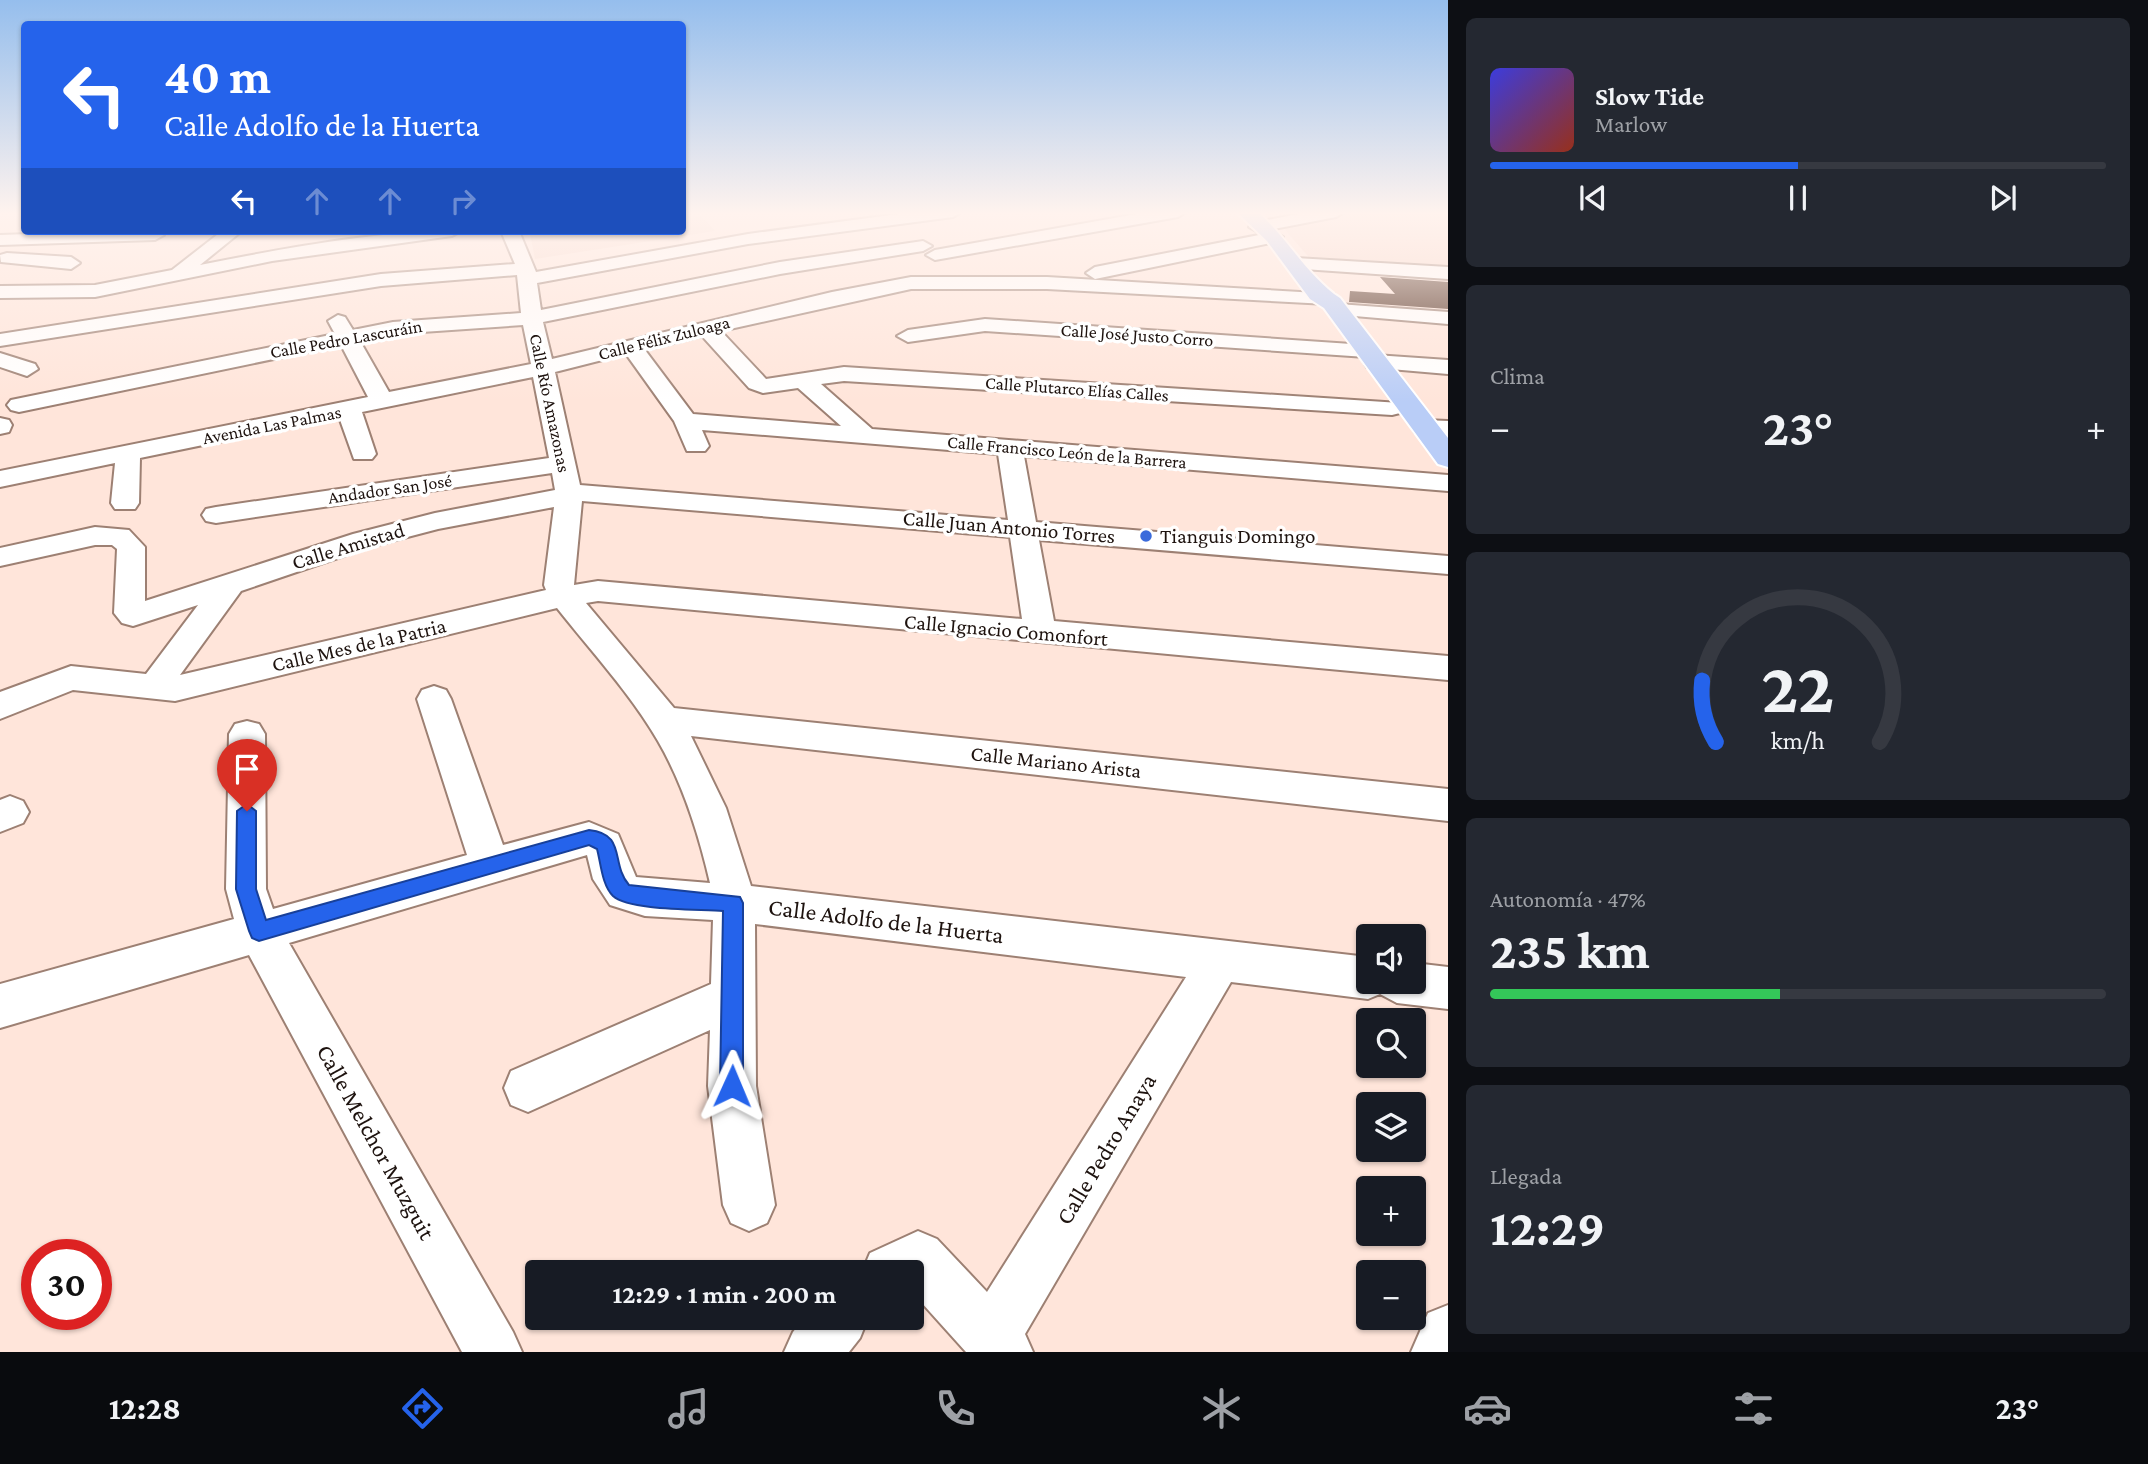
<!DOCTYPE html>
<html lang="es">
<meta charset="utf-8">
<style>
:root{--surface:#171b24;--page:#242831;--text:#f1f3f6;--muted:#9ea1a6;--line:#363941;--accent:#2563eb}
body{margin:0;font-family:"Crimson Pro",serif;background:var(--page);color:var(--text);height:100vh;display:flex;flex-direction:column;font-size:26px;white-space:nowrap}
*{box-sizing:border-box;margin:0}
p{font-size:23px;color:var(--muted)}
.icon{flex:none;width:38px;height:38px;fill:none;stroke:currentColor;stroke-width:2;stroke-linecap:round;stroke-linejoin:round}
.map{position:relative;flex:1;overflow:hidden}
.side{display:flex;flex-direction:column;gap:18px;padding:18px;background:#0d0f14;width:700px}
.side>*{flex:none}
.top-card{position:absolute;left:21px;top:21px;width:665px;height:214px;border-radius:7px;box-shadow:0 2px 5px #0004;background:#2563eb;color:#fff;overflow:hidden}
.controls{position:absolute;left:1356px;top:924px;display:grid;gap:14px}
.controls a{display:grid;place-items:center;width:70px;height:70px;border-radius:7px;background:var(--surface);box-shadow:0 2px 5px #0004;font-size:35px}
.speed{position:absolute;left:21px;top:1239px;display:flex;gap:14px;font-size:35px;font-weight:700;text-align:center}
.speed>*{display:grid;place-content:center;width:91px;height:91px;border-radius:50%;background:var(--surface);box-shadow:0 2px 5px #0004;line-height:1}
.speed .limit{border:10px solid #d22;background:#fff;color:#111}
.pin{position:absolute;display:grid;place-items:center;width:60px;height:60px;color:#fff;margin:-72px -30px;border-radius:50% 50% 50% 0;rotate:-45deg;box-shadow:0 0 7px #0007}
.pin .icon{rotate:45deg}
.me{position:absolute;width:77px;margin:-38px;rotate:1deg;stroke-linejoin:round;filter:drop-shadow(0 0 5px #0008)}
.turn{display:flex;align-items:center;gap:24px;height:147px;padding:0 28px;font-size:32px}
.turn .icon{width:91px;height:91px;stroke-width:2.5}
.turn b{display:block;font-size:49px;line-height:60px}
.lanes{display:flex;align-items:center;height:66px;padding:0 28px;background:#0003;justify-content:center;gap:35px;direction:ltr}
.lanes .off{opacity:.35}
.big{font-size:52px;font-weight:700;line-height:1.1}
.side .widget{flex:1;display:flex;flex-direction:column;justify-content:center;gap:10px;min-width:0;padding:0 24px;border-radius:10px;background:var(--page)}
.side .dial{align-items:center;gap:0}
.dial svg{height:182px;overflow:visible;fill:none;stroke:var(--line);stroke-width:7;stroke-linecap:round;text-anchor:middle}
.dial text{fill:var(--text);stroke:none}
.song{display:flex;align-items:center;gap:21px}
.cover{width:84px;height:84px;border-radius:10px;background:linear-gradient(135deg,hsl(240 70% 55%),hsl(10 70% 35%))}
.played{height:7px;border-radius:4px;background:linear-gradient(90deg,var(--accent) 50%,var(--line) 50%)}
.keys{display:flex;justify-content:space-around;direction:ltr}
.heat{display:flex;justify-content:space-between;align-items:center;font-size:38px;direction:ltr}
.charge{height:10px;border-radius:5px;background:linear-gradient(90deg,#34c759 47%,var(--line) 0)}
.trip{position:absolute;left:525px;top:1260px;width:399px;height:70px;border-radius:7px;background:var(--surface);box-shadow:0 2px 5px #0004;font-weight:700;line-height:70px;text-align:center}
.tabs{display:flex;height:112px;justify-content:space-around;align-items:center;background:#090b0e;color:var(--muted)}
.tabs .icon{width:49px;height:49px}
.tabs .active{color:var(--accent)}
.tabs b{font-size:32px;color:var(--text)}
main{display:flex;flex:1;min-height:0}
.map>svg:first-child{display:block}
</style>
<main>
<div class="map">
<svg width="1448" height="1352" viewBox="0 0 1448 1352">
<rect width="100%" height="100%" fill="#ffe5da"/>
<g fill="#f8d7ca">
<polygon points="683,212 692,218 701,216 715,231 535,259 530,234 551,231 682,231"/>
<polygon points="1349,212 1448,212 1448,268 1313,262 1281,225"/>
</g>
<polygon fill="#522e1e" points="1380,277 1448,282 1448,309 1349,302 1350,291 1395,294"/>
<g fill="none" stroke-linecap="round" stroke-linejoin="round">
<g stroke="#9d8073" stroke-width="4">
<g id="minor">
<path d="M913 212H961L953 217 748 244 537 283 541 310 780 262 923 241 932 246 923 251 780 274 543 322 552 359 832 292 911 277H1047L1334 294 1337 298 1334 302 1327 304 1047 289H911L721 331 766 379 844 367 1400 403 1404 408 1400 413 1392 415 844 381 821 384 872 429 1448 475V491L1024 456 1036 522 1448 556V574L1039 540 1054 621 1448 656V680L598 601 586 603 674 708 1448 789V821L691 736 726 808 751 886 1368 957V982H1414V963L1448 967V1009L1397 1003 1380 994 1368 999 1231 982 1025 1334 1033 1352H966L912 1292V1272H862L870 1253 918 1231 937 1239 987 1292 1186 977 755 924 756 1086 775 1205 767 1223 749 1231 731 1223 723 1205 708 1086 710 1030 528 1112 511 1105 504 1088 511 1071 711 984 713 920 645 916 610 905 593 879 587 855 289 943 513 1332 522 1352H462L249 955 0 1028V984L234 919 226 889 229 734 235 724 247 721 259 724 265 734 266 889 273 909 467 855 417 699 422 690 434 686 446 690 451 699 503 845 589 822 618 834 636 877 710 883C699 835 683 784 658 741 630 693 591 651 557 608L175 701 73 690 0 719V692L71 666 146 674 198 605 133 626 122 623 114 613 117 549 112 545H95L0 566V548L95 527 129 530 145 547V601L353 534 435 513 555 490 552 473 216 523 206 521 202 515 206 509 216 507 549 458 533 377 362 412 376 454 372 459H354L339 417 140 458 139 503 135 509H115L111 503 115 463 0 487V471L368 397 341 345 19 412 11 410 7 405 11 400 335 334 328 321 338 315 345 317 353 330 393 322 521 313 517 275 381 286 0 346V334L381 274 515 264 501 231H519L536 272 748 234ZM523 325 531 364 389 392 360 341 393 334ZM702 336 749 388 763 393 798 388 841 426 693 414 645 350ZM626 354 674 421 687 451H705L709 446 702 430 998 454 1008 520 580 485 555 372ZM582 501 1010 537 1022 619 598 581 574 585ZM554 507 544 585 546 590 180 675 241 591 373 546 438 529Z"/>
<polygon points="1148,212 1186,212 1178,217 935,260 926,255 935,250"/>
<polygon points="1308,212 1344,212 1336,217 1258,232 1249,227 1252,223"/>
<polygon points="116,231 160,231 164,235 155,240 0,245 0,235"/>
<path d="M222 231H242L200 265C286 248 373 231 461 231L452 236 272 261 95 297 0 298V286L95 285 172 270Z"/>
<polygon points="1274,232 1283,237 1280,241 1095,279 1086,273 1095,267"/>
<polygon points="7,253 71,257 80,263 71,269 1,262 0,255"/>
<polygon points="1296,258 1448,267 1448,279 1289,268 1287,264 1289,260"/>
<polygon points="1338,304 1448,312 1448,324 1331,314 1328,310"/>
<polygon points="985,319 1366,345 1377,351 1366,357 985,331 908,342 897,336 908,330"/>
<polygon points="0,353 35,364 38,369 27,376 0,367"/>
<polygon points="1375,355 1448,360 1448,374 1367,367 1364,362"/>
<polygon points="0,418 9,420 12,425 9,432 0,434"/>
<polygon points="1424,420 1448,421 1448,435 1415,432 1412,427 1415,422"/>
<polygon points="10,796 23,801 29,812 23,823 0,832 0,800"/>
<polygon points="1448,1305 1448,1352 1411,1352 1428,1313"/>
<polygon points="804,1318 868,1318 860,1338 849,1352 784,1352 793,1332"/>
</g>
</g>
<g stroke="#fff" stroke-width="4">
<path id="major" d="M1237 212H1258C1287 238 1310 279 1340 298L1448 438V467L1438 464 1324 308 1310 299 1267 241Z"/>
</g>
<use href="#minor" fill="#fff" fill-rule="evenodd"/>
<use href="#major" fill="#b9cdf7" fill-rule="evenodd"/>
</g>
<linearGradient id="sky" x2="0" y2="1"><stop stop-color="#95beed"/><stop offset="0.53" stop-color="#fff3ee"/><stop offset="1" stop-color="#fff3ee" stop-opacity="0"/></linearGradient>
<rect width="1448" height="402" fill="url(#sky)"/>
<path fill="#2563eb" stroke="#184099" stroke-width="2" d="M247 804 256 811V889L266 920 589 830C627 834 610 863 629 885L740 897 743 903V1086L740 1094 732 1097 724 1094 720 1086 723 911C699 909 630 911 613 896 602 885 601 864 597 849L589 845 259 941 252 938 249 931 236 889 237 811Z"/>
<circle fill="#3b6bdb" stroke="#fff" stroke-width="2.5" cx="1146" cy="536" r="7"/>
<g text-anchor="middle" stroke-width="7" stroke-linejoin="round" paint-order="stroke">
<g font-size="18" fill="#1e130f" stroke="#fff">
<text transform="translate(1137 335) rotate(4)" y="6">Calle José Justo Corro</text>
<text transform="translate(664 338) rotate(-14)" y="6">Calle Félix Zuloaga</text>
<text transform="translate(346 339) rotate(-10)" y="6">Calle Pedro Lascuráin</text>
<text transform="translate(1077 389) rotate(4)" y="6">Calle Plutarco Elías Calles</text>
<text transform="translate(550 403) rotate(78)" y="6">Calle Río Amazonas</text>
<text transform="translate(272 425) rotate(-11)" y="6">Avenida Las Palmas</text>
<text transform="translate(1067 452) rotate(5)" y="6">Calle Francisco León de la Barrera</text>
<text transform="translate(390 489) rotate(-8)" y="6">Andador San José</text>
</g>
<g font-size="21" fill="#1e130f" stroke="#fff">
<text transform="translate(1009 527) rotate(5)" y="7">Calle Juan Antonio Torres</text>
<text transform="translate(348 546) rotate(-17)" y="7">Calle Amistad</text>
<text transform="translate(1006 630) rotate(5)" y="7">Calle Ignacio Comonfort</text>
<text transform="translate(359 645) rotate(-13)" y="7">Calle Mes de la Patria</text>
<text transform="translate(1056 762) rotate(6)" y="7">Calle Mariano Arista</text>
</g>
<g font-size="21" fill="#1e130f" stroke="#fff" text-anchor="start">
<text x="1160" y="543">Tianguis Domingo</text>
</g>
<g font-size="24" fill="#1e130f" stroke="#fff">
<text transform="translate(886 921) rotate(7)" y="8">Calle Adolfo de la Huerta</text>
<text transform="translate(376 1142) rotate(61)" y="8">Calle Melchor Muzguit</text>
<text transform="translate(1106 1149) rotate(-59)" y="8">Calle Pedro Anaya</text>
</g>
</g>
</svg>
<div class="controls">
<a><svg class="icon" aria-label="sound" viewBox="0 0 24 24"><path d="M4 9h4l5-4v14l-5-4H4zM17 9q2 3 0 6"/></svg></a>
<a><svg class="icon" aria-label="search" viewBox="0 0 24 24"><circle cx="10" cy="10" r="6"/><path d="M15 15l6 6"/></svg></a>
<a><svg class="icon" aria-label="layers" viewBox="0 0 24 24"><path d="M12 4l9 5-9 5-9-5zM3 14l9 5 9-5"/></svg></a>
<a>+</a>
<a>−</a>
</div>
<div class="speed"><div class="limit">30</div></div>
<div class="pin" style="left:247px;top:811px;background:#d93025"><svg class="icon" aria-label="arrive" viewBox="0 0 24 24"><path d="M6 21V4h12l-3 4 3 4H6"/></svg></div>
<svg class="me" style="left:732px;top:1086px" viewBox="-20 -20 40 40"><path d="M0-17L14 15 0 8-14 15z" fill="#2563eb" stroke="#fff" stroke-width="4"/></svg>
<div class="trip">12:29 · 1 min · 200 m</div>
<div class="top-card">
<div class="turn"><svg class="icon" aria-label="left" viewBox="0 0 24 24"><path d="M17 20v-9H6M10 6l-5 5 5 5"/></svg><div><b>40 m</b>Calle Adolfo de la Huerta</div></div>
<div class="lanes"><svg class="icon" aria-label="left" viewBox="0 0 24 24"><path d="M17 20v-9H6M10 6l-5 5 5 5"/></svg><svg class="icon off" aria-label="ahead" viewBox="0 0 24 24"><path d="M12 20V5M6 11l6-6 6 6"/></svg><svg class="icon off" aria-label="ahead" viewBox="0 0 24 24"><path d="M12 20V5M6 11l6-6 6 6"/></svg><svg class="icon off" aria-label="right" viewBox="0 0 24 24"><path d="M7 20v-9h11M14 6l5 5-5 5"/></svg></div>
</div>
</div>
<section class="side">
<div class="widget">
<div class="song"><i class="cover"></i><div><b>Slow Tide</b><p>Marlow</p></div></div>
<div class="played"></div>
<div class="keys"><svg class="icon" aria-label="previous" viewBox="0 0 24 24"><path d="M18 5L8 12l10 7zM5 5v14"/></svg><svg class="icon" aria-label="pause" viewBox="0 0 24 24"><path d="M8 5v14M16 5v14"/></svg><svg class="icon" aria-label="next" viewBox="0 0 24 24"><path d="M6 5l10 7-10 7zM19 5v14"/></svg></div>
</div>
<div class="widget"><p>Clima</p>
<div class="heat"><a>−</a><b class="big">23°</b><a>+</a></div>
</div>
<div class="widget dial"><svg viewBox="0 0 100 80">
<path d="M14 69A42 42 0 1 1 86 69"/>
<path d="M14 69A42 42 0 0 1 8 42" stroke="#2563eb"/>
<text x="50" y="56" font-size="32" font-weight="700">22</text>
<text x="50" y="72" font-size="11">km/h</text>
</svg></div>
<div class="widget"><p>Autonomía · 47%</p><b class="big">235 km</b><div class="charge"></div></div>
<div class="widget"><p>Llegada</p><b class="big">12:29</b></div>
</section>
</main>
<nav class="tabs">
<b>12:28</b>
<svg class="icon active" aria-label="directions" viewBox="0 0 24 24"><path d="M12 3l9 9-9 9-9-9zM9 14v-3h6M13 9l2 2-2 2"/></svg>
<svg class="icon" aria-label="music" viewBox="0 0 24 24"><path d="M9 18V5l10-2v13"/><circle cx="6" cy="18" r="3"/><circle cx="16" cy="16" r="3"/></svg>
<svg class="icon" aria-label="phone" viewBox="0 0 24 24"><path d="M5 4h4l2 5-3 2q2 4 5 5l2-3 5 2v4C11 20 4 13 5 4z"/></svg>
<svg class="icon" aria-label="climate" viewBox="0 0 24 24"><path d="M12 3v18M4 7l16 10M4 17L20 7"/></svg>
<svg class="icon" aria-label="car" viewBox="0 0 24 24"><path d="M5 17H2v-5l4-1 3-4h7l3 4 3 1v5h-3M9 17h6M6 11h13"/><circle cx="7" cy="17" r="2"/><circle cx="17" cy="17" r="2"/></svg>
<svg class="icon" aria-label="filters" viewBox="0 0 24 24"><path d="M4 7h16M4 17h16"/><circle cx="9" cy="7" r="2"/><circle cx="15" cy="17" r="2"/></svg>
<b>23°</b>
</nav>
